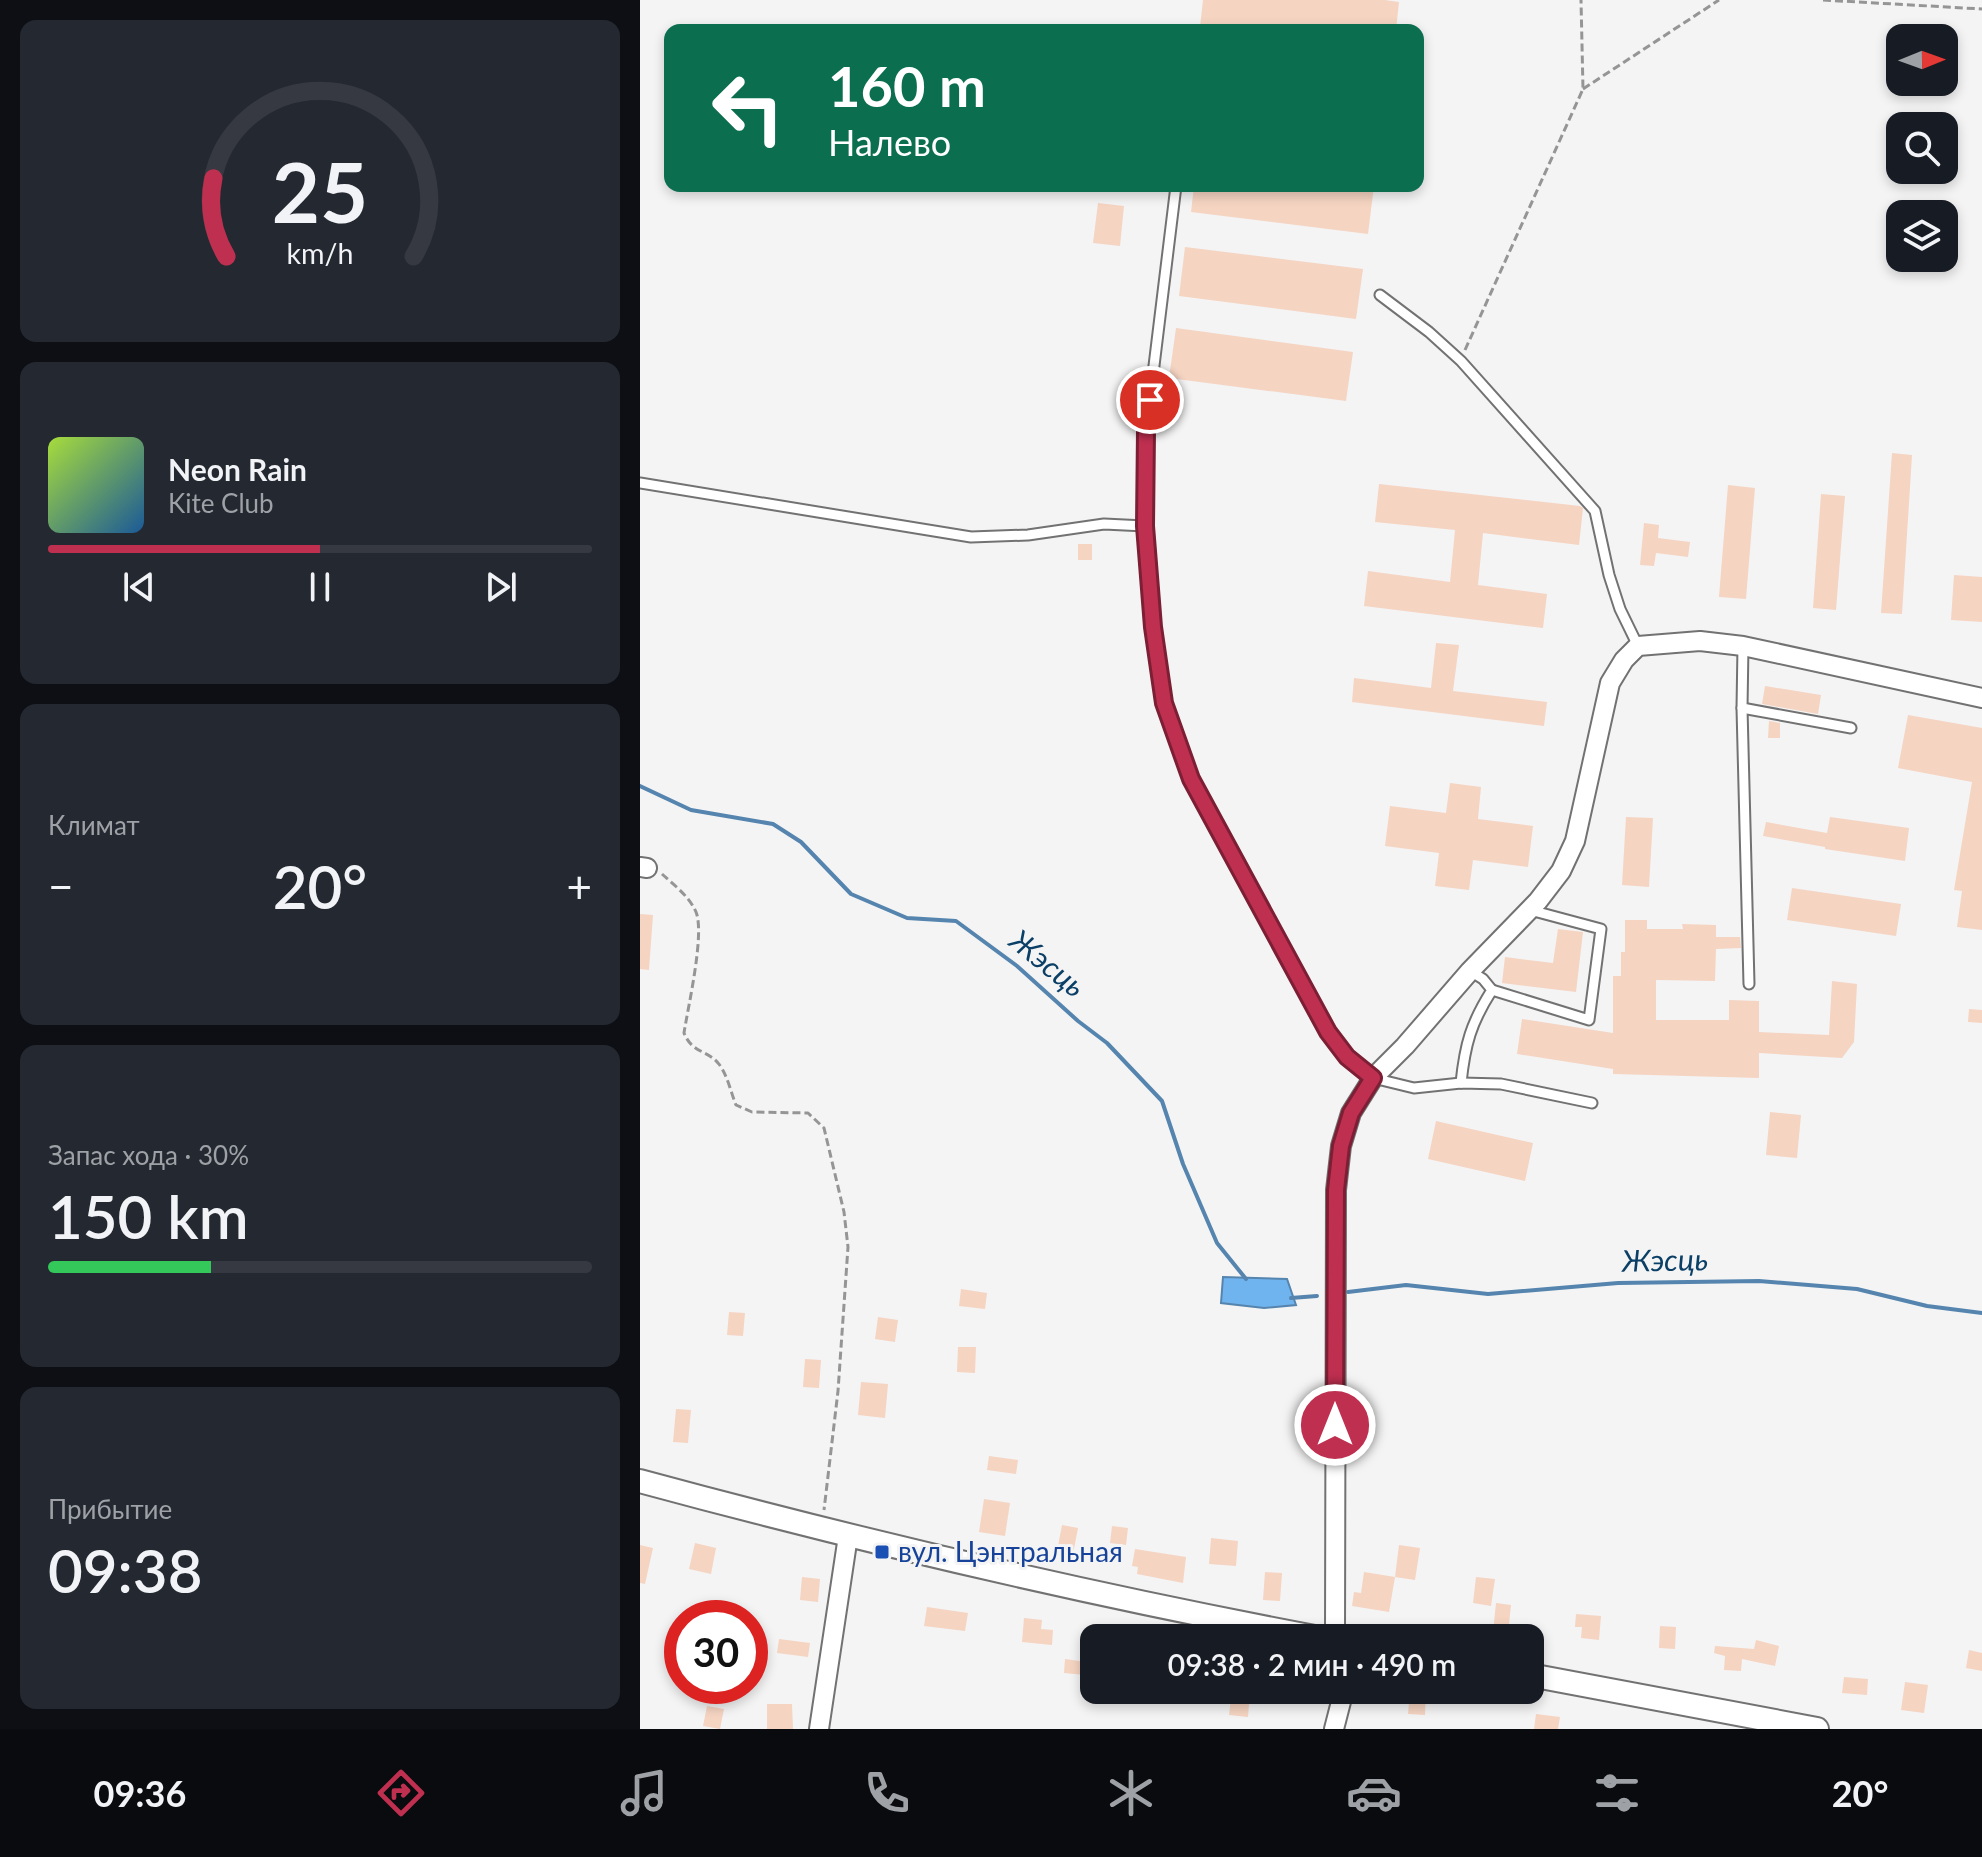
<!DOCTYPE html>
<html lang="ru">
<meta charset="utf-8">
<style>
:root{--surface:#171b24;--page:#242831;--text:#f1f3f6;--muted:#9ea1a6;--line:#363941;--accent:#bf2f50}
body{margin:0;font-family:Lato,sans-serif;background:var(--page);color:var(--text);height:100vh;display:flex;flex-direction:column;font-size:30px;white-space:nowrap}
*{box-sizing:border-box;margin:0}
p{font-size:26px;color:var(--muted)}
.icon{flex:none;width:44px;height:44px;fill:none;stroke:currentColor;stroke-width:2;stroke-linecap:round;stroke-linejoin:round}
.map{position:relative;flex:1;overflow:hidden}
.drawer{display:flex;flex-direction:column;gap:20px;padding:20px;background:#0d0f14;width:640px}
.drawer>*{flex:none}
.hud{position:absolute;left:24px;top:24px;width:760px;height:168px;border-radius:16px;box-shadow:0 4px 12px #0003;background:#0b6e4f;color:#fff;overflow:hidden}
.needle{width:52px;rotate:89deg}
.tools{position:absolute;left:1246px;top:24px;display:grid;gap:16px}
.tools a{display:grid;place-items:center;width:72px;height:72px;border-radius:16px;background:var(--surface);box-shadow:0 4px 12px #0003;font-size:40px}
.speed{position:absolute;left:24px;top:1600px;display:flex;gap:16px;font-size:40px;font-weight:700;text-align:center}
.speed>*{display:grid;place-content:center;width:104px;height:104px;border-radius:50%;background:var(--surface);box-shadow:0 4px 12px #0003;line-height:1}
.speed .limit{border:12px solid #d22;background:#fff;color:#111}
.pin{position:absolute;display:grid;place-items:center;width:68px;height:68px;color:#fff;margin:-34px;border:4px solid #fff;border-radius:50%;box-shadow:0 2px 8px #0007}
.me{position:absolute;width:88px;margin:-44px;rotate:0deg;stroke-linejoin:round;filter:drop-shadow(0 0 6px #0008)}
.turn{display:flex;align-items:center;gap:28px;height:168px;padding:0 32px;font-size:36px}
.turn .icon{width:104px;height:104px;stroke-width:2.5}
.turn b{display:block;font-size:56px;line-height:68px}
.big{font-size:60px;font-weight:600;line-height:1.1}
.drawer .tile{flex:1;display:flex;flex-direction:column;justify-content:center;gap:12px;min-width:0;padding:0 28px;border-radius:16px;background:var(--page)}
.drawer .dial{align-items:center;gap:0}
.dial svg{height:208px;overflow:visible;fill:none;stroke:var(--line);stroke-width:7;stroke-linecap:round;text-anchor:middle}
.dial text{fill:var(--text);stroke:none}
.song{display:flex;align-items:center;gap:24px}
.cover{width:96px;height:96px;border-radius:12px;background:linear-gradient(135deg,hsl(80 70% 55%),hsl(210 70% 35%))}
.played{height:8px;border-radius:4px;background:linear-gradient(90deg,var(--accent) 50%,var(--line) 50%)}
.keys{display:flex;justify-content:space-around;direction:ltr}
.heat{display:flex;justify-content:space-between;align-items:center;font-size:44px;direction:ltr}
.charge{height:12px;border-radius:6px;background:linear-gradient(90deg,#34c759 30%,var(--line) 0)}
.trip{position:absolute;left:440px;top:1624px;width:464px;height:80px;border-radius:16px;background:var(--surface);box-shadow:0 4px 12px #0003;font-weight:600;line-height:80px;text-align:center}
.tab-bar{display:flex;height:128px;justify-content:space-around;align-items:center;background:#090b0e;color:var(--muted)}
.tab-bar .icon{width:56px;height:56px}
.tab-bar .on{color:var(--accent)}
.tab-bar b{font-size:36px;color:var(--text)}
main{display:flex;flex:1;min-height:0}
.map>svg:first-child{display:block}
</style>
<main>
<section class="drawer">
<div class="tile dial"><svg viewBox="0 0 100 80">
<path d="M14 69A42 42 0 1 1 86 69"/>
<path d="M14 69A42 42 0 0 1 9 39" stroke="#bf2f50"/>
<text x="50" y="56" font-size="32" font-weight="700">25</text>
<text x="50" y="72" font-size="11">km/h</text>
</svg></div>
<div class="tile">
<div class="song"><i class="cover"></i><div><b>Neon Rain</b><p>Kite Club</p></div></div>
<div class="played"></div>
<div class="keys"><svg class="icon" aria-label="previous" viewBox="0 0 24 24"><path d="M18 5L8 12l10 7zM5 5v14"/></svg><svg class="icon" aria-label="pause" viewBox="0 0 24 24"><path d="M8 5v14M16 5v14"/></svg><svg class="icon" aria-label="next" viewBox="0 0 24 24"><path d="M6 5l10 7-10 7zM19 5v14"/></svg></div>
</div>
<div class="tile"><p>Климат</p>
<div class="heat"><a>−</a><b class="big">20°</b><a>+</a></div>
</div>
<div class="tile"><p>Запас хода · 30%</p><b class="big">150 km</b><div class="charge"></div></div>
<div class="tile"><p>Прибытие</p><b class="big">09:38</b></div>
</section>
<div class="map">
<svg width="1342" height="1729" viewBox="0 0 1342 1729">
<rect width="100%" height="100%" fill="#f4f4f5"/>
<polygon fill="#70b4ef" stroke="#5585ae" stroke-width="2" points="583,1277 647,1279 656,1305 624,1308 581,1303"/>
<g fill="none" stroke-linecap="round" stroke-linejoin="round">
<g stroke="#5585ae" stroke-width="4">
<polyline points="0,786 51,810 133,824 161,842 211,894 267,918 316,921 377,966 438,1021 467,1043 522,1101 543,1164 577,1243 606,1279"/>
<polyline points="708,1292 766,1285 848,1294 978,1283 1119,1281 1217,1289 1287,1306 1342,1313"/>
<polyline points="651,1298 677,1296"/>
</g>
</g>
<g fill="#f5d4c2">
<polygon points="563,0 745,0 759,2 756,30 583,30 560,27"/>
<polygon points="554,186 734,186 728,234 551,212"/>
<polygon points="458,203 484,206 480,246 453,243"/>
<polygon points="545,247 723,269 716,319 539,296"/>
<polygon points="536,328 713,352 706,401 529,378"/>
<polygon points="1252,453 1272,455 1262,614 1241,613"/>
<polygon points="739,484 940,506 943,508 939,545 843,533 838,585 907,594 903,628 724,606 728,571 810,582 815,530 735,522"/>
<polygon points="1088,485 1115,488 1106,599 1079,597"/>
<polygon points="1181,494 1205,496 1196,610 1173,608"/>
<polygon points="1004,523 1019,525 1018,538 1050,542 1048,557 1016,553 1014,566 1000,565"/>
<rect x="438" y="544" width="14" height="16"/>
<polygon points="1314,575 1342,577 1342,622 1311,620"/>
<polygon points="796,643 819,645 813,691 907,702 904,726 712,702 714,678 791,688"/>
<polygon points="1125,686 1181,695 1178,714 1122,704"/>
<polygon points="1268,715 1342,728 1342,930 1317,927 1322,891 1314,890 1332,782 1258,768"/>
<polygon points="1129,721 1140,723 1140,738 1128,738"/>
<polygon points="810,783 841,787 838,819 893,826 888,867 833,860 829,890 795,886 799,853 745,846 750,806 806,813"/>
<polygon points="986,817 1013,818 1009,887 982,885"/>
<polygon points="1190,817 1269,828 1265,861 1185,849 1185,847 1123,836 1126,822 1187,833"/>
<polygon points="1152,888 1261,904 1256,936 1147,920"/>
<polygon points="0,914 13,915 9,970 0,969"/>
<polygon points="985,920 1007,920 1007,929 1043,929 1042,924 1076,925 1076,937 1100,937 1101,948 1076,949 1075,981 1016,980 1016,1020 1089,1020 1089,1000 1119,1001 1119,1032 1189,1035 1192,981 1217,984 1214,1042 1202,1058 1119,1053 1119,1078 973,1074 973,1069 877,1054 882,1019 973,1033 973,976 981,976 981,952 985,952"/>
<polygon points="918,929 943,932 936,992 862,983 865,957 913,963"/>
<polygon points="1329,1009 1342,1010 1342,1023 1328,1022"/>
<polygon points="1130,1112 1161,1115 1157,1158 1126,1155"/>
<polygon points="796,1121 893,1143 885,1181 788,1159"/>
<polygon points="321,1289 347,1293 345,1309 319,1306"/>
<polygon points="89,1312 105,1313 103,1336 87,1335"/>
<polygon points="238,1317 258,1320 255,1342 235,1339"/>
<polygon points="318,1347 336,1347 335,1373 317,1372"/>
<polygon points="165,1359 181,1360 179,1388 163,1387"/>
<polygon points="221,1382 248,1384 245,1418 218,1415"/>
<polygon points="36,1409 51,1410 48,1443 33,1442"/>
<polygon points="349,1456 378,1460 376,1474 347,1470"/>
<polygon points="344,1499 370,1503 365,1536 339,1532"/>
<polygon points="422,1525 438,1528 433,1554 417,1551"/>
<polygon points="472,1526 488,1528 486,1545 470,1543"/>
<polygon points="571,1538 598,1541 596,1566 569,1564"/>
<polygon points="55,1543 76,1548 71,1574 49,1569"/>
<polygon points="0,1545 13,1548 5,1584 0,1583"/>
<polygon points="759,1545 780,1548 775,1580 755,1577"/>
<polygon points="495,1549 546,1557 543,1583 497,1574 498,1567 492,1566"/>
<polygon points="625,1572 642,1573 640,1601 623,1600"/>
<polygon points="724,1572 755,1577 749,1612 712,1606 714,1592 721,1593"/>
<polygon points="162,1577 180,1579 178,1602 160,1600"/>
<polygon points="836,1577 855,1579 851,1606 833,1603"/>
<polygon points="856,1603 871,1605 868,1634 853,1632"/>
<polygon points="287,1607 328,1613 325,1631 284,1626"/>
<polygon points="936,1614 961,1616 959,1640 941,1638 942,1627 935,1627"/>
<polygon points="384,1618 402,1620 401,1629 413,1630 412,1645 382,1642"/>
<polygon points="1020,1626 1036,1627 1035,1649 1019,1648"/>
<polygon points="139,1639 170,1643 168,1657 137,1653"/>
<polygon points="1116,1640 1139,1646 1135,1666 1102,1659 1101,1671 1084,1670 1085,1656 1074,1653 1075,1646 1114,1649"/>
<polygon points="1329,1650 1342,1653 1342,1671 1326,1668"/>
<polygon points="425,1659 447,1662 445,1675 424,1673"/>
<polygon points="1204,1677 1228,1679 1227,1695 1202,1693"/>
<polygon points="1265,1682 1288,1685 1284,1713 1261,1710"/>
<polygon points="592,1690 610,1690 608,1717 589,1715"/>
<polygon points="770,1690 786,1690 785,1715 768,1714"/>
<polygon points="127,1704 152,1704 153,1729 127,1729"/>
<polygon points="67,1706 84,1709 80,1729 63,1726"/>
<polygon points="896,1714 920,1717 918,1729 894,1729"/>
</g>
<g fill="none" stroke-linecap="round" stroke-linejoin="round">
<g stroke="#727273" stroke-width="13">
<g id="service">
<polyline points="536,186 506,431 505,526 513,627 524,703 551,779 688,1032 707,1057 733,1078 774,1088 821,1083 861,1084 952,1103"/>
<polyline points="740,295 789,332 821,361 955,511 969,575 980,609 998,646"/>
<polyline points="0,483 331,537 388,535 464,524 505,526"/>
<polyline points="1103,646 1102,708 1109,984"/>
<polyline points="1102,708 1211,728"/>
<polyline points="852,990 949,1020 961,929 890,910"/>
<path d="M821 1083C825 1044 831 1023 852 990L843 979 830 971"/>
</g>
</g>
<g stroke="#727273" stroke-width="22">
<g id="minor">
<polyline points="0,867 7,868"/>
<polyline points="695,1638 696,1190 701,1146 711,1113 733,1078 765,1046 830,971 898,901 921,871 935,841 970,683 984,660 998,646 1060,641 1103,646 1342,698"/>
<polyline points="179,1729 208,1536"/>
<polyline points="694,1729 704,1690"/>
</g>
</g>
<g stroke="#727273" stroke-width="26">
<g id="tertiary">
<path d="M0 1481C225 1542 451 1595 680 1638"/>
<polyline points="890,1675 1177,1729"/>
</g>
</g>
<g stroke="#959596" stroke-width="3" stroke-dasharray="8 4" stroke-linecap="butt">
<polyline points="1183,0 1342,9"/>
<polyline points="943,89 1079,0"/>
<polyline points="825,350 943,89 941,0"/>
<path d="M22 874C34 885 49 896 56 912 65 934 48 1007 44 1033 52 1053 67 1050 78 1063 87 1073 91 1093 96 1105L112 1112 168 1113 184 1128 204 1212 208 1247 198 1391 184 1510"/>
</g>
<use href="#service" stroke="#fff" stroke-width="9"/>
<use href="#minor" stroke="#fff" stroke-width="18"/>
<use href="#tertiary" stroke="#fff" stroke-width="22"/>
</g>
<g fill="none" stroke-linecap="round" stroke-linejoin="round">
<g stroke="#7c1f34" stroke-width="20">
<polyline id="route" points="510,400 506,431 505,526 513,627 524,703 551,779 688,1032 707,1057 733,1078 711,1113 701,1146 696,1190 695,1425"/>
</g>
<use href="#route" stroke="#bf2f50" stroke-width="14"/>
</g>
<rect fill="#1a4fb4" stroke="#f4f4f5" stroke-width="3" x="234" y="1544" width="16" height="16" rx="4"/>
<g text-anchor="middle" stroke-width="6" stroke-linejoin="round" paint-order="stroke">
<g font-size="28" fill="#164399" stroke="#f4f4f5" text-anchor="start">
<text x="258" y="1562">вул. Цэнтральная</text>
</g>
<g font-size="30" font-style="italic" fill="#0b3f66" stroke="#f4f4f5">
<text transform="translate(407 964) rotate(39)" y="10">Жэсць</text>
<text transform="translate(1025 1261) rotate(-1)" y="10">Жэсць</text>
</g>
</g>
</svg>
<div class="tools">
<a><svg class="needle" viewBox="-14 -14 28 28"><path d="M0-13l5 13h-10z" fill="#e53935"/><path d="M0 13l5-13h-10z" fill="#9ea1a6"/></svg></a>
<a><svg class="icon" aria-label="search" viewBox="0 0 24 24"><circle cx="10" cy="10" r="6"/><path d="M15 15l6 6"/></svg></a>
<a><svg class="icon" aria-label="layers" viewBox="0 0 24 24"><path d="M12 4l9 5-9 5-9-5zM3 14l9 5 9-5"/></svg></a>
</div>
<div class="speed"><div class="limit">30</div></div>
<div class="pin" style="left:510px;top:400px;background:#d93025"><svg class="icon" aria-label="arrive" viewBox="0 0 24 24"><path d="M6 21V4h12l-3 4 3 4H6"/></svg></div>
<svg class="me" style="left:695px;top:1425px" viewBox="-20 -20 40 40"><circle r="17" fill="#bf2f50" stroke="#fff" stroke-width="3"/><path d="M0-11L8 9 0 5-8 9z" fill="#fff"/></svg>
<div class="trip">09:38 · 2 мин · 490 m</div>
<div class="hud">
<div class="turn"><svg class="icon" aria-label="left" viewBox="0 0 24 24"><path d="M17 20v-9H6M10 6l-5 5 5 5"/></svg><div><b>160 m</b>Налево</div></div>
</div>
</div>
</main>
<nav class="tab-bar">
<b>09:36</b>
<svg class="icon on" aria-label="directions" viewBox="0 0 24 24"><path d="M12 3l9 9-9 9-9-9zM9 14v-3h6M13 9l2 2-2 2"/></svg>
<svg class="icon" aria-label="music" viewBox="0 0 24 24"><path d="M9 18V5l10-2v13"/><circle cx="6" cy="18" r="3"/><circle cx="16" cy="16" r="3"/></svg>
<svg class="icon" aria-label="phone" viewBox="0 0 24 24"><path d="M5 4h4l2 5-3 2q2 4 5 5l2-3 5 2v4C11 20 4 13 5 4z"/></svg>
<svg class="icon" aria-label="climate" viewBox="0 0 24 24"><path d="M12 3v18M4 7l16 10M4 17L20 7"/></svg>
<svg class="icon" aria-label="car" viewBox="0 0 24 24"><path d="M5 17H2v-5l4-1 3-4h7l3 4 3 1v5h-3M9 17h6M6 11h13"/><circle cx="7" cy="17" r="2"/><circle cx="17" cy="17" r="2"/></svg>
<svg class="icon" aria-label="filters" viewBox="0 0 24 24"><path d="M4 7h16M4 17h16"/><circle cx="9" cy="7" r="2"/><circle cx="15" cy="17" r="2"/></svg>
<b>20°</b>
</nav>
